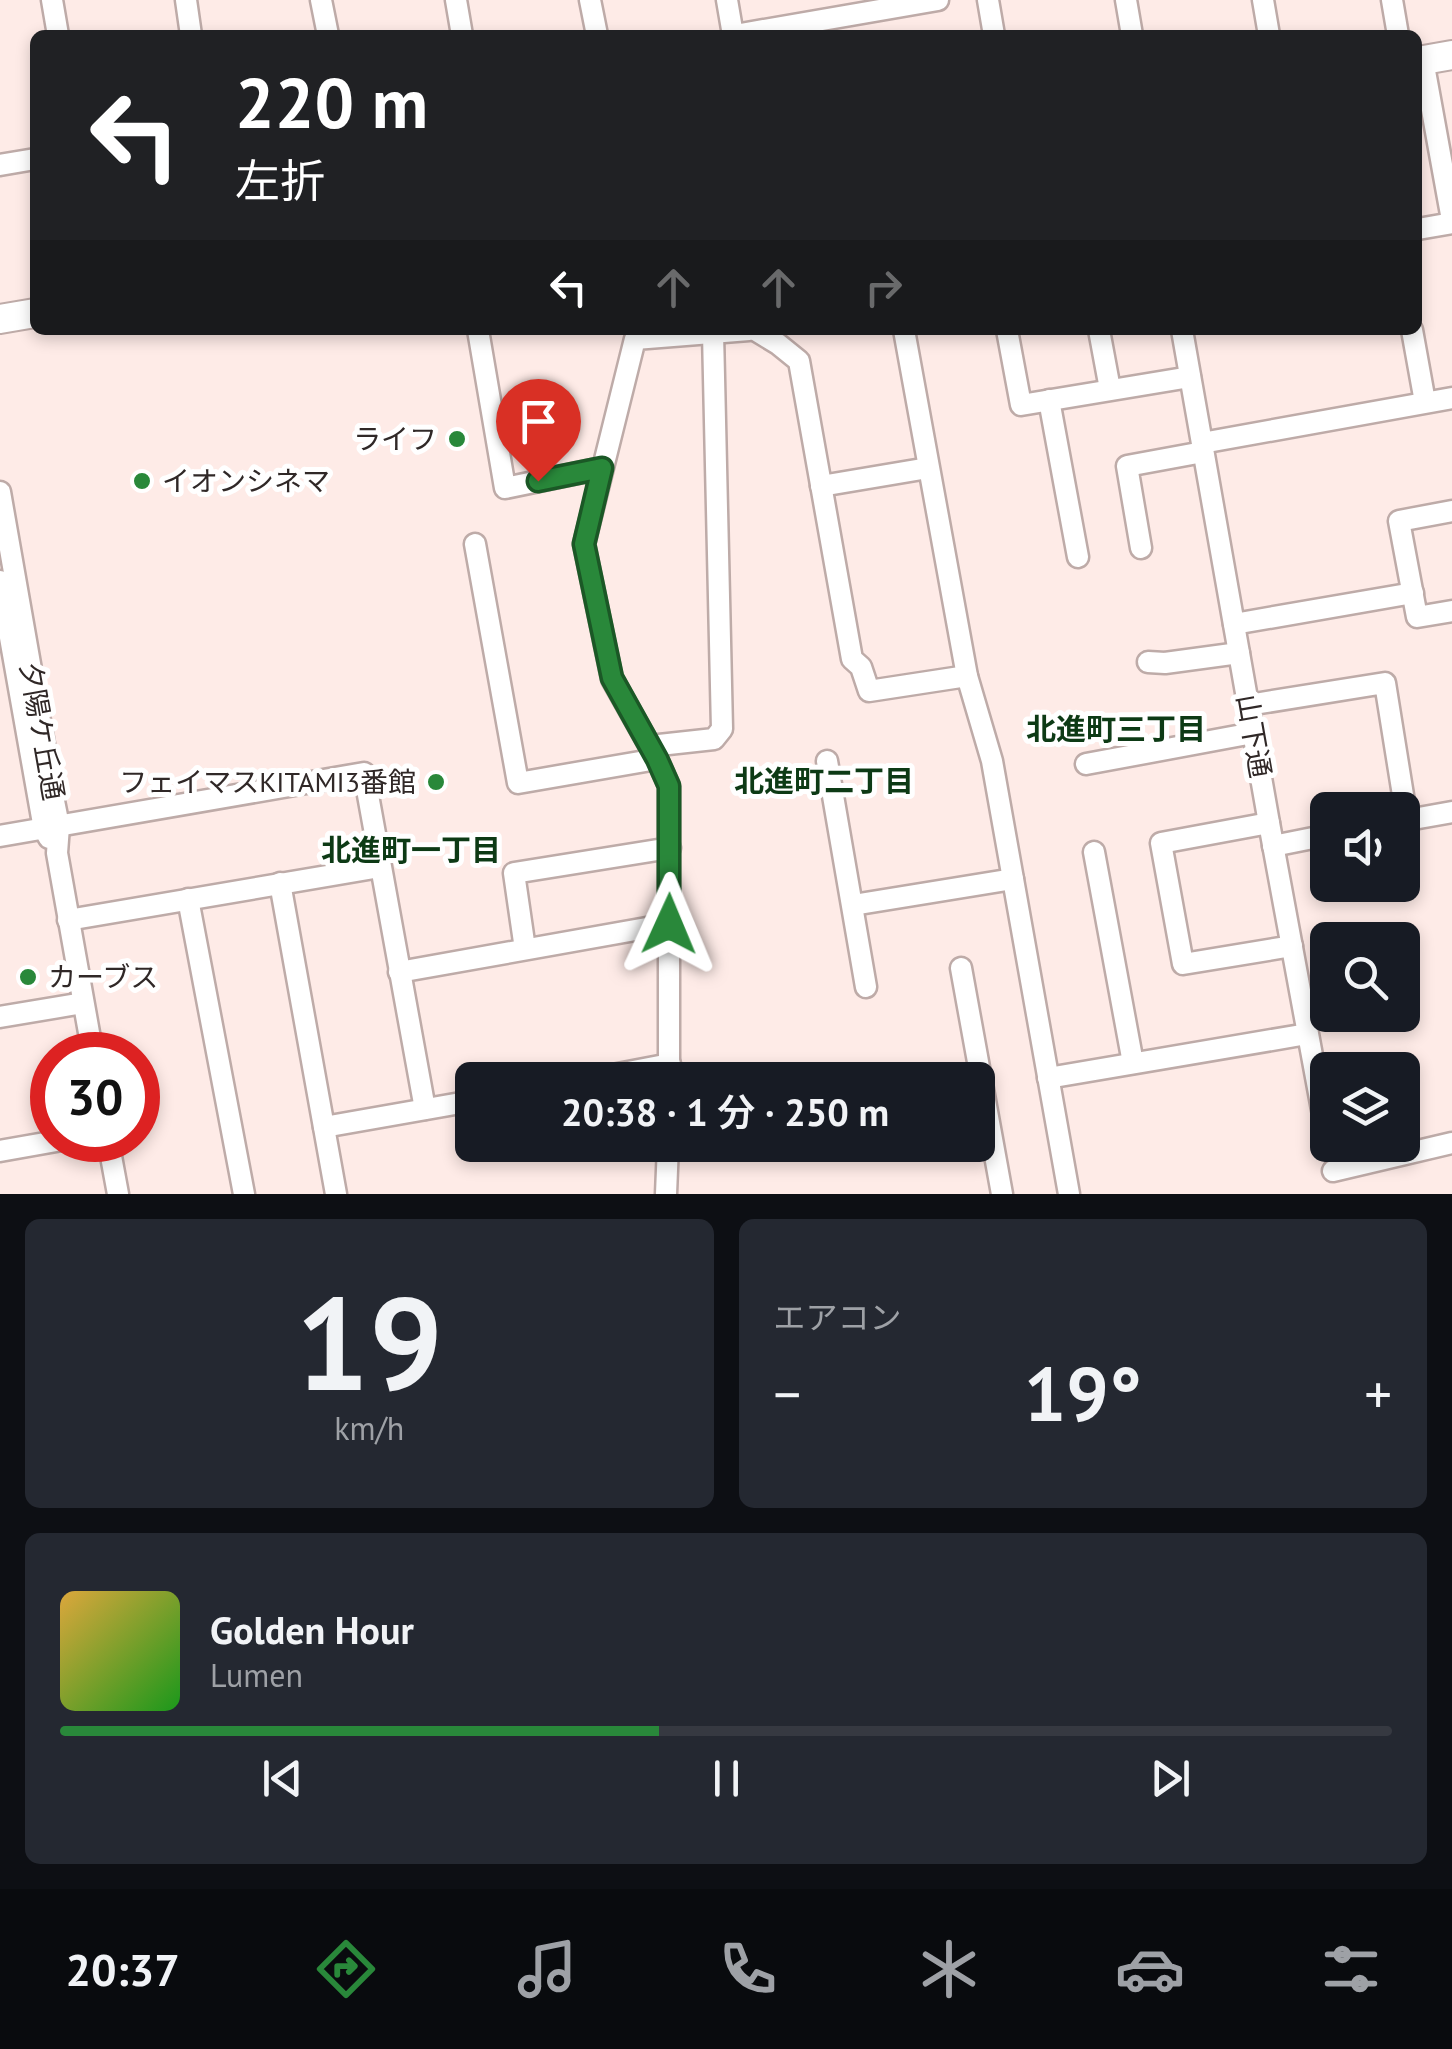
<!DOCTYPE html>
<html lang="ja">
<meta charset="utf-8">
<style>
:root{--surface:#171b24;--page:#242831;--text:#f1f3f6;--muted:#9ea1a6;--line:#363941;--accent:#29883a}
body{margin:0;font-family:"PT Sans","Noto Sans JP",sans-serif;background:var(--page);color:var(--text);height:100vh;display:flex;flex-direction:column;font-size:38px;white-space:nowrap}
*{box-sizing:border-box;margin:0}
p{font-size:32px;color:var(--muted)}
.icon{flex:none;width:55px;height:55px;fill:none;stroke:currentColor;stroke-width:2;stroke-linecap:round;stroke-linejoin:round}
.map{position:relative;height:1194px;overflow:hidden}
.details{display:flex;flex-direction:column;gap:25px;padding:25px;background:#0d0f14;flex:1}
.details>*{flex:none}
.top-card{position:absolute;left:30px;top:30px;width:1392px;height:305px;border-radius:15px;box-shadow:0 5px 15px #0003;background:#202124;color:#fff;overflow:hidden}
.buttons{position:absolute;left:1310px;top:792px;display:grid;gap:20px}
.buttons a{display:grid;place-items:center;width:110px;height:110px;border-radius:15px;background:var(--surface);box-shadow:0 5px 15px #0003;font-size:50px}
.speed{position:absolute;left:30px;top:1032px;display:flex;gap:20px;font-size:50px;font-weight:700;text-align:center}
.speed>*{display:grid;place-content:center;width:130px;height:130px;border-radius:50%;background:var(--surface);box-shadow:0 5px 15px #0003;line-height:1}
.speed .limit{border:15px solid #d22;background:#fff;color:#111}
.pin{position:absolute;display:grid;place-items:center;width:85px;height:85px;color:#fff;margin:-102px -42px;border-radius:50% 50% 50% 0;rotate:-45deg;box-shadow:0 0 10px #0007}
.pin .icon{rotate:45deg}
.me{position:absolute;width:110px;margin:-55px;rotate:1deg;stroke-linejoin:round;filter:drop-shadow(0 0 8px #0008)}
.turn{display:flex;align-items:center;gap:35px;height:210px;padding:0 40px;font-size:45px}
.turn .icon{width:130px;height:130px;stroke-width:2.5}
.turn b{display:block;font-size:70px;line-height:85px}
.lanes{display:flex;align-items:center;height:95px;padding:0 40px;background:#0003;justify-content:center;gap:50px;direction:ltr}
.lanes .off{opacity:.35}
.big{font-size:75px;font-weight:600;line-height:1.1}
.details .card{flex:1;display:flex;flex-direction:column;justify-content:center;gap:15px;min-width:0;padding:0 35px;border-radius:15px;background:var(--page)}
.details .dial{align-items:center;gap:0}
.dial b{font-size:130px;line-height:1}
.song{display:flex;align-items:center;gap:30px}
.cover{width:120px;height:120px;border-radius:15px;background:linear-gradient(135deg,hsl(40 70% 55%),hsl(120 70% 35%))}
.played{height:10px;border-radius:5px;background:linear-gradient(90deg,var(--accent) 45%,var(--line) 45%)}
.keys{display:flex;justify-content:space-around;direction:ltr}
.heat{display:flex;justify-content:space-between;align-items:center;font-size:55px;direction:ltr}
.details .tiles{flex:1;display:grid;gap:25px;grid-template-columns:1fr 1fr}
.card:last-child{grid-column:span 2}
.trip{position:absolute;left:455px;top:1062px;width:540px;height:100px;border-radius:15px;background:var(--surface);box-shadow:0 5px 15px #0003;font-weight:600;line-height:100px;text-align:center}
.dock{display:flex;height:160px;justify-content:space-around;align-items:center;background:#090b0e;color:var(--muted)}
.dock .icon{width:70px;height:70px}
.dock .selected{color:var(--accent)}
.dock b{font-size:45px;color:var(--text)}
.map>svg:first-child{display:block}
</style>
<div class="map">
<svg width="1452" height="1194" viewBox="0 0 1452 1194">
<rect width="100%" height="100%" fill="#feebe7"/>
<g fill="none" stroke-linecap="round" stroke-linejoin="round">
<g stroke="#beaba8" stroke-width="25">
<g id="minor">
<polyline points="52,0 58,35"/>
<polyline points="186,0 191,35"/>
<polyline points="321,0 328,35"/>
<polyline points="456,0 462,35"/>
<polyline points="590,0 597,35"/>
<polyline points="727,0 733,35"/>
<polyline points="988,0 994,35"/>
<polyline points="1126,0 1132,35"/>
<polyline points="1263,0 1269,35"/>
<polyline points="1392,0 1398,35"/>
<polyline points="735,35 938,0"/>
<polyline points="1423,60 1452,220"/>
<polyline points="0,165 35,159"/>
<polyline points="1418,229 1452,223"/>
<polyline points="478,330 505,488 602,468"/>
<polyline points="755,330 778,344 799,361 852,659 861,667 869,691 967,676"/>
<polyline points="904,330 967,676 992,761 1069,1194"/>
<polyline points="1007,330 1021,405 1190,377"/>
<polyline points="1099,330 1110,389"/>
<polyline points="1182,330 1269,823 1328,1142"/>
<polyline points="1412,330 1425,402"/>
<polyline points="1049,400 1078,557"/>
<polyline points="1202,443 1452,398"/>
<polyline points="821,486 928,468"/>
<polyline points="0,492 54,801 59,826 57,853 93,1055"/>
<polyline points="1452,511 1399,521 1417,617 1452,611"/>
<polyline points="475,544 518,783 657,759"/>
<polyline points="1141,548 1127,466 1203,452"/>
<polyline points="0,581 44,829 49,838"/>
<polyline points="1234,624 1413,593"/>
<polyline points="1148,662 1165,663 1239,653"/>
<polyline points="1248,705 1385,683 1407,820"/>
<polyline points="650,746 714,739 722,729 713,333"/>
<polyline points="827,761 866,987"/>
<polyline points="1086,764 1253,733"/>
<polyline points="1402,821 1452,812"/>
<polyline points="1269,823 1161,843 1183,964 1292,946"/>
<polyline points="0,836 364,773 425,1109"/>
<polyline points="1273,846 1328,835"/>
<polyline points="1094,852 1133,1063"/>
<polyline points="280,883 336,1194"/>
<polyline points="188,899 244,1194"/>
<polyline points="853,905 1013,879"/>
<polyline points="68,920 380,867"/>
<polyline points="525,949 514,873 670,848"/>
<polyline points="961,968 1002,1194"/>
<polyline points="399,972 669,924"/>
<polyline points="0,1017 83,1003"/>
<polyline points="1048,1078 1307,1034"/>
<polyline points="586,1080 670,1064"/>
<polyline points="669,1080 669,786 657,759 612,679 584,544 635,339 749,330"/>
<polyline points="324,1127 472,1101"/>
<polyline points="108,1140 118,1194"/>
<polyline points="0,1151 62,1140"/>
<polyline points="1333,1171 1452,1143"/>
<polyline points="666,1194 668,1145"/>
</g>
</g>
<g stroke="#beaba8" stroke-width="32">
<g id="major">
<polyline points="1418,61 1452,55"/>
<polyline points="0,319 35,313"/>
</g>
</g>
<use href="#minor" stroke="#fff" stroke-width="20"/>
<use href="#major" stroke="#fff" stroke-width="28"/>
</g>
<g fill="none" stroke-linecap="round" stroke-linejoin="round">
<g stroke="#1b5826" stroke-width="25">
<polyline id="route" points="538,481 602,468 584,544 612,678 657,759 669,786 669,924"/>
</g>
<use href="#route" stroke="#29883a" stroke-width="18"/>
</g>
<g fill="#29883a" stroke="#fff" stroke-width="4">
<circle cx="457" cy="439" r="10"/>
<circle cx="142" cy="481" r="10"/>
<circle cx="436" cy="782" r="10"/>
<circle cx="28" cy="977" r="10"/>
</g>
<g text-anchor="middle" stroke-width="10" stroke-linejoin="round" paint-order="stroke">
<g font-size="28" fill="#302827" stroke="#fff" text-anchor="end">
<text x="437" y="449">ライフ</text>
<text x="162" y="491" text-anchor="start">イオンシネマ</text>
<text x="416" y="792">フェイマスKITAMI3番館</text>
<text x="48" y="987" text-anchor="start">カーブス</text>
</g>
<g font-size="28" fill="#302827" stroke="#fff">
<text transform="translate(42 731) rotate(80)" y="10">夕陽ケ丘通</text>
<text transform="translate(1254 736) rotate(80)" y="10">山下通</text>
</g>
<g font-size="30" font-weight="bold" fill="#0d3a15" stroke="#fff">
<text x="1116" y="740">北進町三丁目</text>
<text x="824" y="792">北進町二丁目</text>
<text x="411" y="861">北進町一丁目</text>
</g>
</g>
</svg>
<div class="buttons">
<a><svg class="icon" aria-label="sound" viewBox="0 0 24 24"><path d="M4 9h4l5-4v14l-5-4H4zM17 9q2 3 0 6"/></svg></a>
<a><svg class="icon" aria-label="search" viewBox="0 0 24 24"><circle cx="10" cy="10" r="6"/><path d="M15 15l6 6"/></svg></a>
<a><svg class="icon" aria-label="layers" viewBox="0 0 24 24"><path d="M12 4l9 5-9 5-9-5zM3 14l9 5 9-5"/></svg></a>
</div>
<div class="speed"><div class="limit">30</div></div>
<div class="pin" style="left:538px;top:481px;background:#d93025"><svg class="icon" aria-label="arrive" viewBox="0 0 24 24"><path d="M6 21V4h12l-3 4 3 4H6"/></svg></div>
<svg class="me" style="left:669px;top:924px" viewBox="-20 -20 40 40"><path d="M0-17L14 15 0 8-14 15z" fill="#29883a" stroke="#fff" stroke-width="4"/></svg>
<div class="trip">20:38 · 1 分 · 250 m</div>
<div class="top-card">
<div class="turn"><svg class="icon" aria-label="left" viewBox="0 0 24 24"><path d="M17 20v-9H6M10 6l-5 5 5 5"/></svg><div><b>220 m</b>左折</div></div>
<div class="lanes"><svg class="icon" aria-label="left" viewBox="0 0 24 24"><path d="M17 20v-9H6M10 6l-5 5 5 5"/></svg><svg class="icon off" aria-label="ahead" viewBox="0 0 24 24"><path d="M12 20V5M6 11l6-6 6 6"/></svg><svg class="icon off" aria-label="ahead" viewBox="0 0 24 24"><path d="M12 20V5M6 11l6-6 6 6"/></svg><svg class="icon off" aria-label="right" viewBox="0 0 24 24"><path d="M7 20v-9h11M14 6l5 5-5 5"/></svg></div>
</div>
</div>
<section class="details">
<div class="tiles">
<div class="card dial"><b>19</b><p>km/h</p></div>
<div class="card"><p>エアコン</p>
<div class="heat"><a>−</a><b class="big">19°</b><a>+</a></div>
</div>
<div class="card">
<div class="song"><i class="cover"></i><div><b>Golden Hour</b><p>Lumen</p></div></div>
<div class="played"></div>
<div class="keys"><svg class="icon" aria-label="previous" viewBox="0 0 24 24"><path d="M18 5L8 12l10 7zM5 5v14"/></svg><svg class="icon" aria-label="pause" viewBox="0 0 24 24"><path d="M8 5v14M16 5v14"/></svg><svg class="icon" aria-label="next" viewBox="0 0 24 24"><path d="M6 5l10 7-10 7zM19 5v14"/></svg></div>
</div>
</div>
</section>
<nav class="dock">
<b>20:37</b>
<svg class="icon selected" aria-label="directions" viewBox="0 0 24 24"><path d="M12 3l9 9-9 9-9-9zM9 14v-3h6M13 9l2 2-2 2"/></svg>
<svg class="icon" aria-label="music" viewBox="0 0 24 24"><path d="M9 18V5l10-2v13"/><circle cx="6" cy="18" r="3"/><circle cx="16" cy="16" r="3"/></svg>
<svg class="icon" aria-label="phone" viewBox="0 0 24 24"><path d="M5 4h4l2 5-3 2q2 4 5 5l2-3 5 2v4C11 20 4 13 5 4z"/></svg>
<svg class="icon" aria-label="climate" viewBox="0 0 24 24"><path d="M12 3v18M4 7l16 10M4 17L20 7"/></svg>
<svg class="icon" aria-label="car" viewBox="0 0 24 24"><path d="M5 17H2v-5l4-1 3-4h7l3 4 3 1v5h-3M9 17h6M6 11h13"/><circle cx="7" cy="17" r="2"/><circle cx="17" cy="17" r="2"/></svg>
<svg class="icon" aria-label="filters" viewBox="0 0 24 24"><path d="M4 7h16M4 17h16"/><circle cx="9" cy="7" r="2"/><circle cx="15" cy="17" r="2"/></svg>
</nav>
